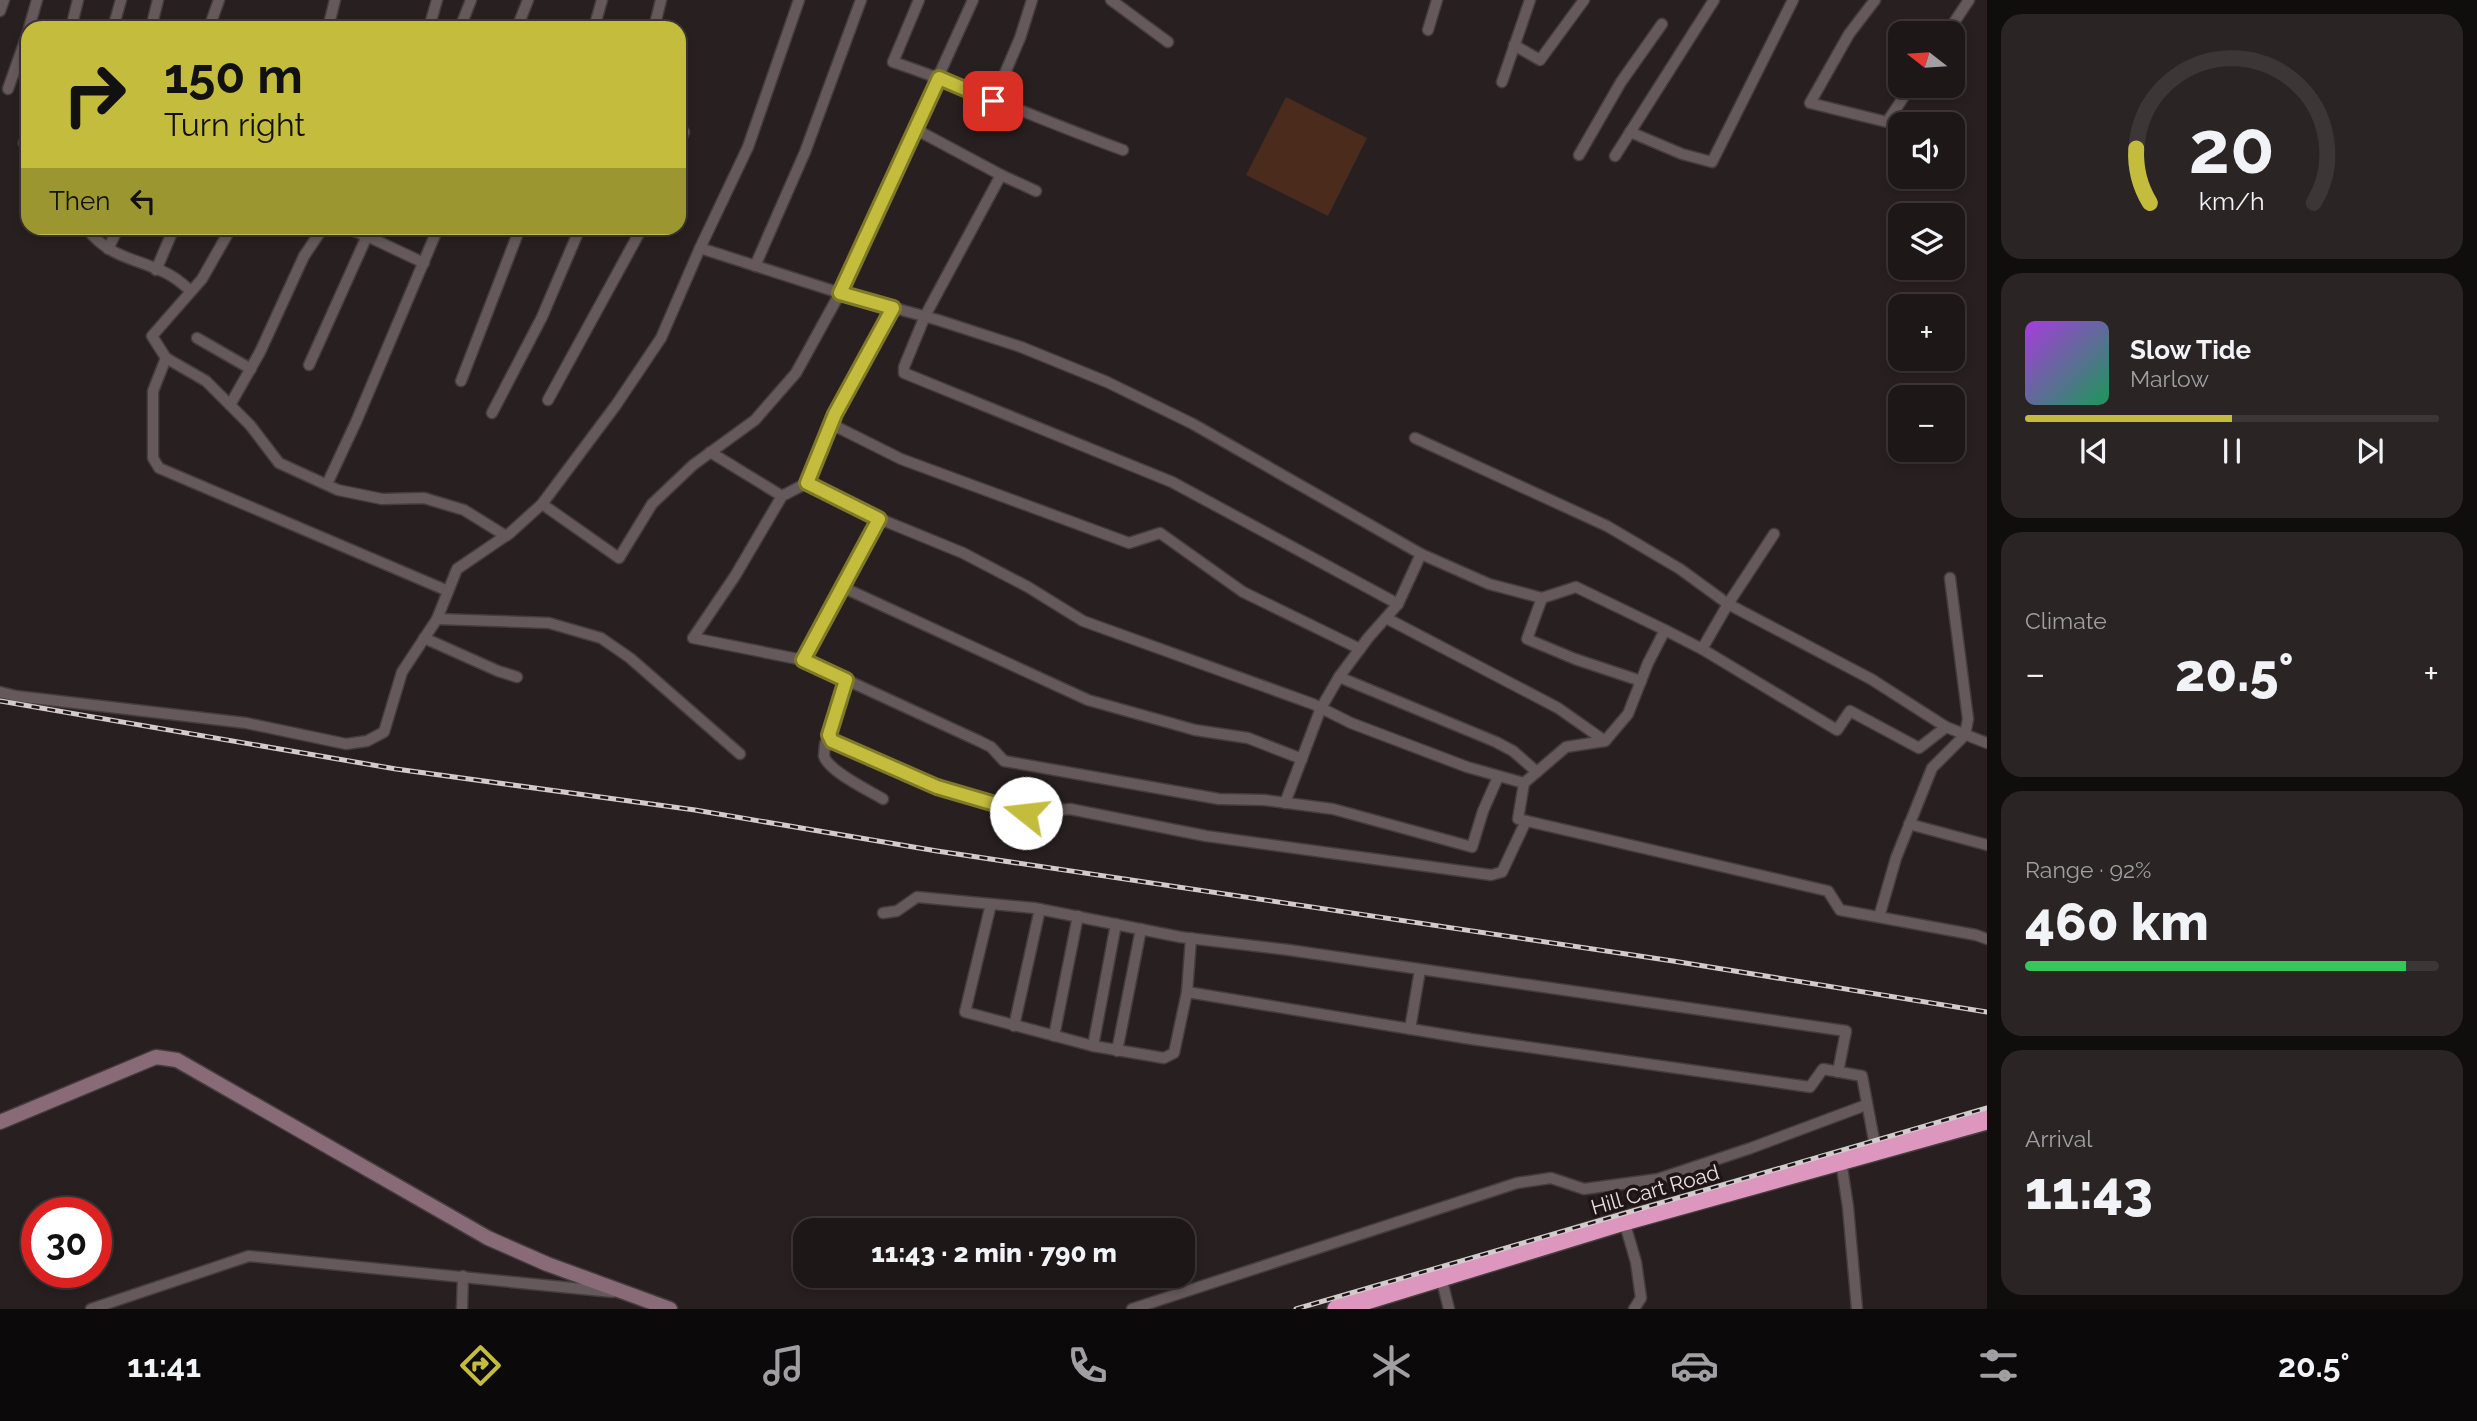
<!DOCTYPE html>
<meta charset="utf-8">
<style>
:root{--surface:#1e1718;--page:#2b2425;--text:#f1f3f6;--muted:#a19fa2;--line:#3c3637;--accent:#c4bc3d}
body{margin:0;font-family:Raleway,sans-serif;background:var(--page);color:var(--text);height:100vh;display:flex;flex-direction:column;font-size:26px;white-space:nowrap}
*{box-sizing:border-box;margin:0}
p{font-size:23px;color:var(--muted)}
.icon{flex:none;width:38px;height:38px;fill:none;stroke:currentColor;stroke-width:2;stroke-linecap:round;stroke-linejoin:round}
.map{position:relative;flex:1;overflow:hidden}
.panel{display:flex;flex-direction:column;gap:14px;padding:14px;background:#100d0d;width:490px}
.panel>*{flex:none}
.banner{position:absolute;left:21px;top:21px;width:665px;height:214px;border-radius:21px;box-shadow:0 4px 10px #0003,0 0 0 2px var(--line);background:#c4bc3d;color:#111;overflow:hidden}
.needle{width:46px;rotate:287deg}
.controls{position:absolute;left:1888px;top:21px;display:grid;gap:14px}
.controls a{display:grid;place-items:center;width:77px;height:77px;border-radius:14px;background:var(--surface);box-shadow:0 4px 10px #0003,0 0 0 2px var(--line);font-size:35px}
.speed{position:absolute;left:21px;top:1197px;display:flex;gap:14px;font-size:35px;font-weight:700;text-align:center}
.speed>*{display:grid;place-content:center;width:91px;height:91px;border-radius:50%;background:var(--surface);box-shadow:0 4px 10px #0003,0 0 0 2px var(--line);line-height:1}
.speed .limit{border:10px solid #d22;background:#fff;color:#111}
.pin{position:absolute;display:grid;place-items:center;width:60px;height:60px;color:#fff;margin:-30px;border-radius:14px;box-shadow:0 4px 10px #0006}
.me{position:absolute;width:77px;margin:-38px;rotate:286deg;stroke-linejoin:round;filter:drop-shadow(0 0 5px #0008)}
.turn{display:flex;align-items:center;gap:24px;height:147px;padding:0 28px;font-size:32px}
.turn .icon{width:91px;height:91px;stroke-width:2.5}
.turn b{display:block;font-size:49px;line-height:60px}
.then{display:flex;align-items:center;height:66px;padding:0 28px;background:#0003;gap:14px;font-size:26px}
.big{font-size:52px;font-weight:800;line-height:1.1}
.panel .tile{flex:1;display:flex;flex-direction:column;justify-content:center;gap:10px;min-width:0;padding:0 24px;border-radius:21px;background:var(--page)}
.panel .dial{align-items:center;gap:0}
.dial svg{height:182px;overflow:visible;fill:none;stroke:var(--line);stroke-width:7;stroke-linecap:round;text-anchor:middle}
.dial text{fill:var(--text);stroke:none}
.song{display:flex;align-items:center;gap:21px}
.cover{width:84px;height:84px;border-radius:10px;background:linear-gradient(135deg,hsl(280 70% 55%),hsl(150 70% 35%))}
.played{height:7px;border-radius:4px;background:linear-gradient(90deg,var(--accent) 50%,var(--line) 50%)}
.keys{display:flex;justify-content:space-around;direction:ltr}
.heat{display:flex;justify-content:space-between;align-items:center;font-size:38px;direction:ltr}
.charge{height:10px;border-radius:5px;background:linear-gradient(90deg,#34c759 92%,var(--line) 0)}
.trip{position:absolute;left:793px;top:1218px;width:402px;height:70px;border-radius:21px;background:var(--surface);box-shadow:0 4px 10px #0003,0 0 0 2px var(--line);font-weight:800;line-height:70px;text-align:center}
.tab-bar{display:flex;height:112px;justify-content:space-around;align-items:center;background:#0c090a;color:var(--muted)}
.tab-bar .icon{width:49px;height:49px}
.tab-bar .current{color:var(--accent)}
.tab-bar b{font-size:32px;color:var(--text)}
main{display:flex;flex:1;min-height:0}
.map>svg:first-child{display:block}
</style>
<main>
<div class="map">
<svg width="1987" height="1309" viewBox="0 0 1987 1309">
<rect width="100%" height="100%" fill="#281f20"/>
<polygon fill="#4a2b1c" points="1286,97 1367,138 1328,216 1246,175"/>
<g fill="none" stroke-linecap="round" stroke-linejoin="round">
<g stroke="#443c3e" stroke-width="13">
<g id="street">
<path d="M919 0 893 62C971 88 1045 122 1123 150"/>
<polyline points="1111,0 1168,42"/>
<polyline points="1875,0 1849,34 1810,103 1887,122 1911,86"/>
<polyline points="0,11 4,0"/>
<polyline points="29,28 37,0"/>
<polyline points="71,28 78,0"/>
<polyline points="113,28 121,0"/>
<polyline points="151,28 158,0"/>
<polyline points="209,28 219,0"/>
<polyline points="328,28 335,0"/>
<polyline points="429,28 437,0"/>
<polyline points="460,28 471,0"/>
<polyline points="517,28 528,0"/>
<polyline points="594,28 602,0"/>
<polyline points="654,28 661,0"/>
<polyline points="1428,30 1437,0"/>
<polyline points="1947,33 1969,0"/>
<polyline points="1514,45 1540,60 1584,0"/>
<polyline points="1502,82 1530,0"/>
<polyline points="8,89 28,32"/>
<polyline points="993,101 1020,38 1032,0"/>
<polyline points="915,129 1001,175 925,316 904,367 904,373 1172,482 1398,604"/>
<polyline points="1630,132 1682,154 1712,162 1793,0"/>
<polyline points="28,133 24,143 28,147"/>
<polyline points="679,144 684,132"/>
<polyline points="1579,155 1621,82 1662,24"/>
<polyline points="1615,156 1714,0"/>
<polyline points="1001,175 1036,191"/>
<path d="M86 228C112 260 135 257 168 274 176 278 184 285 191 291"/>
<polyline points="231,228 202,279 152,336 166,358 206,381 250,425 279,463 338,490 382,499 424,498 464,510 506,536"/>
<polyline points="371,228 367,236 424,263"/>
<polyline points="700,248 840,293 938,320 1021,347 1107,382 1193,424 1421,554 1489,584 1542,598 1576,587 1665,630"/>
<polyline points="108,249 118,228"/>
<polyline points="755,266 805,152 861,0"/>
<polyline points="156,270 174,228"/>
<polyline points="893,308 835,414 807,483 863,512 963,553 1028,587 1083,621 1313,704 1351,723 1467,767 1524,783"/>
<polyline points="197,338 251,369"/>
<polyline points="166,358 153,391 153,458 159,468 448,591"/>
<polyline points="309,365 367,236 346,228"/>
<polyline points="461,381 520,228"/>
<polyline points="548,400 642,228"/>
<polyline points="230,405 260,352 304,256 323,228"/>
<polyline points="492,413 542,317 580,228"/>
<polyline points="831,424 901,459 1129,543 1160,533 1243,592 1360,649"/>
<polyline points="1415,438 1607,526 1680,569 1728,604 1774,534"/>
<polyline points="710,452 782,496"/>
<polyline points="807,483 782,496 735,576 693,638 803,660 979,741 991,747 1004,761 1219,799 1264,800 1333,809 1472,847 1483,811 1498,777"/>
<polyline points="327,484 356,422 438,228"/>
<polyline points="542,504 619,558 652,504 693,465 755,420 796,373 840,293 973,0"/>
<polyline points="842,587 1088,700 1195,730 1248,738 1302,759"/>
<polyline points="1542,598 1527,639 1575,659 1641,681"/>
<polyline points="1386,618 1558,708 1605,741"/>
<polyline points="437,619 549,623 601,638 630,658 740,754"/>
<polyline points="424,638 498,671 517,677"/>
<polyline points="1702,649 1837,730 1850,711 1919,748 1946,727"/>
<polyline points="803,660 879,519"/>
<polyline points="1339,677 1496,742 1513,751 1537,772"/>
<polyline points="846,680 829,735 832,741 937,787 1026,813 1070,809 1206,836 1491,875 1502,872 1526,821"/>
<polyline points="0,692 16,696 246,723 346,744 367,741 384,732 402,672 437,619 457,569 510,533 542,504 616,405 661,338 700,248 748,147 799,0"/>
<path d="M832 741 825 744C825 746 824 753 824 756 828 771 870 791 883 799"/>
<polyline points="1987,743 1946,727 1871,679 1728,604 1702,649 1665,630 1648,663 1628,714 1605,741 1566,747 1524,783 1518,819 1828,891 1840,910 1976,935 1987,939"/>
<polyline points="1285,803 1321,708 1339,677 1368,638 1398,604 1421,554"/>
<polyline points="1909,824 1987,845"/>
<polyline points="991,904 965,1012 1093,1046 1164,1058 1174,1053 1187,992 1471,1039 1810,1087 1823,1069 1862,1076 1876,1151"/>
<polyline points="883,913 897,911 917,897 1034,908 1180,937 1289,950 1846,1031 1838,1072"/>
<polyline points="1879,917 1896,858 1932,768 1965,735 1968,719 1950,578"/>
<polyline points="1187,992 1191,938"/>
<polyline points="1014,1026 1040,909"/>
<polyline points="1410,1029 1420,970"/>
<polyline points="1054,1036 1078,916"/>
<polyline points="1093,1046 1116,924"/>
<polyline points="1117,1051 1141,929"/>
<polyline points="1841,1161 1848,1207 1857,1309"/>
<polyline points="1624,1221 1636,1262 1641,1298 1634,1309"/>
<polyline points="1441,1277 1449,1309"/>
<polyline points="91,1309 249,1256 613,1292"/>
<polyline points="462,1309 463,1276"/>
<polyline points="1132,1309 1517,1183 1551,1178 1584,1189 1658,1179 1751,1148 1866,1105"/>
</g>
</g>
<g stroke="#443c3e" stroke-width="17">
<polyline id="secondary" points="0,1122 156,1057 177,1060 488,1238 547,1264 670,1309"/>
</g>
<g stroke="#443c3e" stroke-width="22">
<polyline id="highway" points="1337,1309 1624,1221 1987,1120"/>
</g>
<use href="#street" stroke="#65595b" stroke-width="10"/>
<use href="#secondary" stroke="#896b78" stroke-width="14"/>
<use href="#highway" stroke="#dd96bd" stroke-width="19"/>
<g stroke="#d2cbcc" stroke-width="5">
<g id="rail">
<polyline points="0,701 396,769 695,810 937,851 1673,961 1987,1012"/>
<polyline points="1296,1309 1987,1108"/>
</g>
</g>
<use href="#rail" stroke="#1f1517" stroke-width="2.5" stroke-dasharray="8" stroke-linecap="butt"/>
</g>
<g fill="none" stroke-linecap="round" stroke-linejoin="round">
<g stroke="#7f7a28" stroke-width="18">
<polyline id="route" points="993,101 939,78 840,293 893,308 835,414 807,483 879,519 803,660 846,680 829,735 832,741 937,787 1026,813"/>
</g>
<use href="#route" stroke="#c4bc3d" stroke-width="12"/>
</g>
<g text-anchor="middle" stroke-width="7" stroke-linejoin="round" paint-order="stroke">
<g font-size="21" fill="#e7e0e1" stroke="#1f1517">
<text transform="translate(1655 1190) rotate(-16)" y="7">Hill Cart Road</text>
</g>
</g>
</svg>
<div class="controls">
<a><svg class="needle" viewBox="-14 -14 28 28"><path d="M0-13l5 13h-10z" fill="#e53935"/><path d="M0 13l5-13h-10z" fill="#a19fa2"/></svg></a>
<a><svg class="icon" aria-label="sound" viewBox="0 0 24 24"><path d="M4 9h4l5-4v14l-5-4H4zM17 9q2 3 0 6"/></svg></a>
<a><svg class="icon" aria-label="layers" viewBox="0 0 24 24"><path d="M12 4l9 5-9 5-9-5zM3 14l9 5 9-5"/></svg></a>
<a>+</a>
<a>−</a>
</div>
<div class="speed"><div class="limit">30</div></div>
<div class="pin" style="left:993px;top:101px;background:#d93025"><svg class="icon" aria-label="arrive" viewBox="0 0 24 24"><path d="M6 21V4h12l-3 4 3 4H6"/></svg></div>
<svg class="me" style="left:1026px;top:813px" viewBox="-20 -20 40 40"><circle r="19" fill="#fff"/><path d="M0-13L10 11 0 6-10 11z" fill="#c4bc3d"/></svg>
<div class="trip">11:43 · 2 min · 790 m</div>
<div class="banner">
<div class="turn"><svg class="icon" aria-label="right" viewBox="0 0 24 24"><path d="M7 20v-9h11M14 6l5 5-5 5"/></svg><div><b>150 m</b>Turn right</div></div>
<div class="then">Then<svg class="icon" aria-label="left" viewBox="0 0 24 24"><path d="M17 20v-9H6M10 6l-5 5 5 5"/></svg></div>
</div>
</div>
<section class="panel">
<div class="tile dial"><svg viewBox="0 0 100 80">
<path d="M14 69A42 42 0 1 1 86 69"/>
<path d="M14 69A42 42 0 0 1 8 45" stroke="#c4bc3d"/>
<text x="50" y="56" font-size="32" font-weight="700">20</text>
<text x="50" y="72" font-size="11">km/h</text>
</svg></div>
<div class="tile">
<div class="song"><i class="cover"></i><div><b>Slow Tide</b><p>Marlow</p></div></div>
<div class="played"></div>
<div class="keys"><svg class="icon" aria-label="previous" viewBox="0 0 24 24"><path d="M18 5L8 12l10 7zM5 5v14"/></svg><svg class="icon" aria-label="pause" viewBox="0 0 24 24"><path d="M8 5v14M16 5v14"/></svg><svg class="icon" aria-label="next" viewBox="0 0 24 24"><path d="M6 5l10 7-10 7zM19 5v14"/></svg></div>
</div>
<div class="tile"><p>Climate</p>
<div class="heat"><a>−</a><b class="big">20.5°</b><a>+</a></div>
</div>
<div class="tile"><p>Range · 92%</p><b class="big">460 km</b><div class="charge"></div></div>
<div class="tile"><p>Arrival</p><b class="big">11:43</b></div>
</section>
</main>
<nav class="tab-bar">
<b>11:41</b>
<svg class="icon current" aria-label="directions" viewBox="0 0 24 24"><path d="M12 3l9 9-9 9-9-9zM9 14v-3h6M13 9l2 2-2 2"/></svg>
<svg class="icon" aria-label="music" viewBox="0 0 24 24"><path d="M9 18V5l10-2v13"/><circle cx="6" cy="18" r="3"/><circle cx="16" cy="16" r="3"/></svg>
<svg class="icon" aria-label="phone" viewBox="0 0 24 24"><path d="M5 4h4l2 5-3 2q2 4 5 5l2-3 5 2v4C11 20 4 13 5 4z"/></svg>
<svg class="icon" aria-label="climate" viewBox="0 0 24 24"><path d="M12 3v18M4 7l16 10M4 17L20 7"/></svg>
<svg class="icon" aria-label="car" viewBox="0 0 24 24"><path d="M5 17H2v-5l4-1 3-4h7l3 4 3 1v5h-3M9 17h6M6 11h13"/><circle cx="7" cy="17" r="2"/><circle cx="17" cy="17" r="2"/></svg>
<svg class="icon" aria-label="filters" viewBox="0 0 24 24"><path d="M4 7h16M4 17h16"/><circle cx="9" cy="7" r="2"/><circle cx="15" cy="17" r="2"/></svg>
<b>20.5°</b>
</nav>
